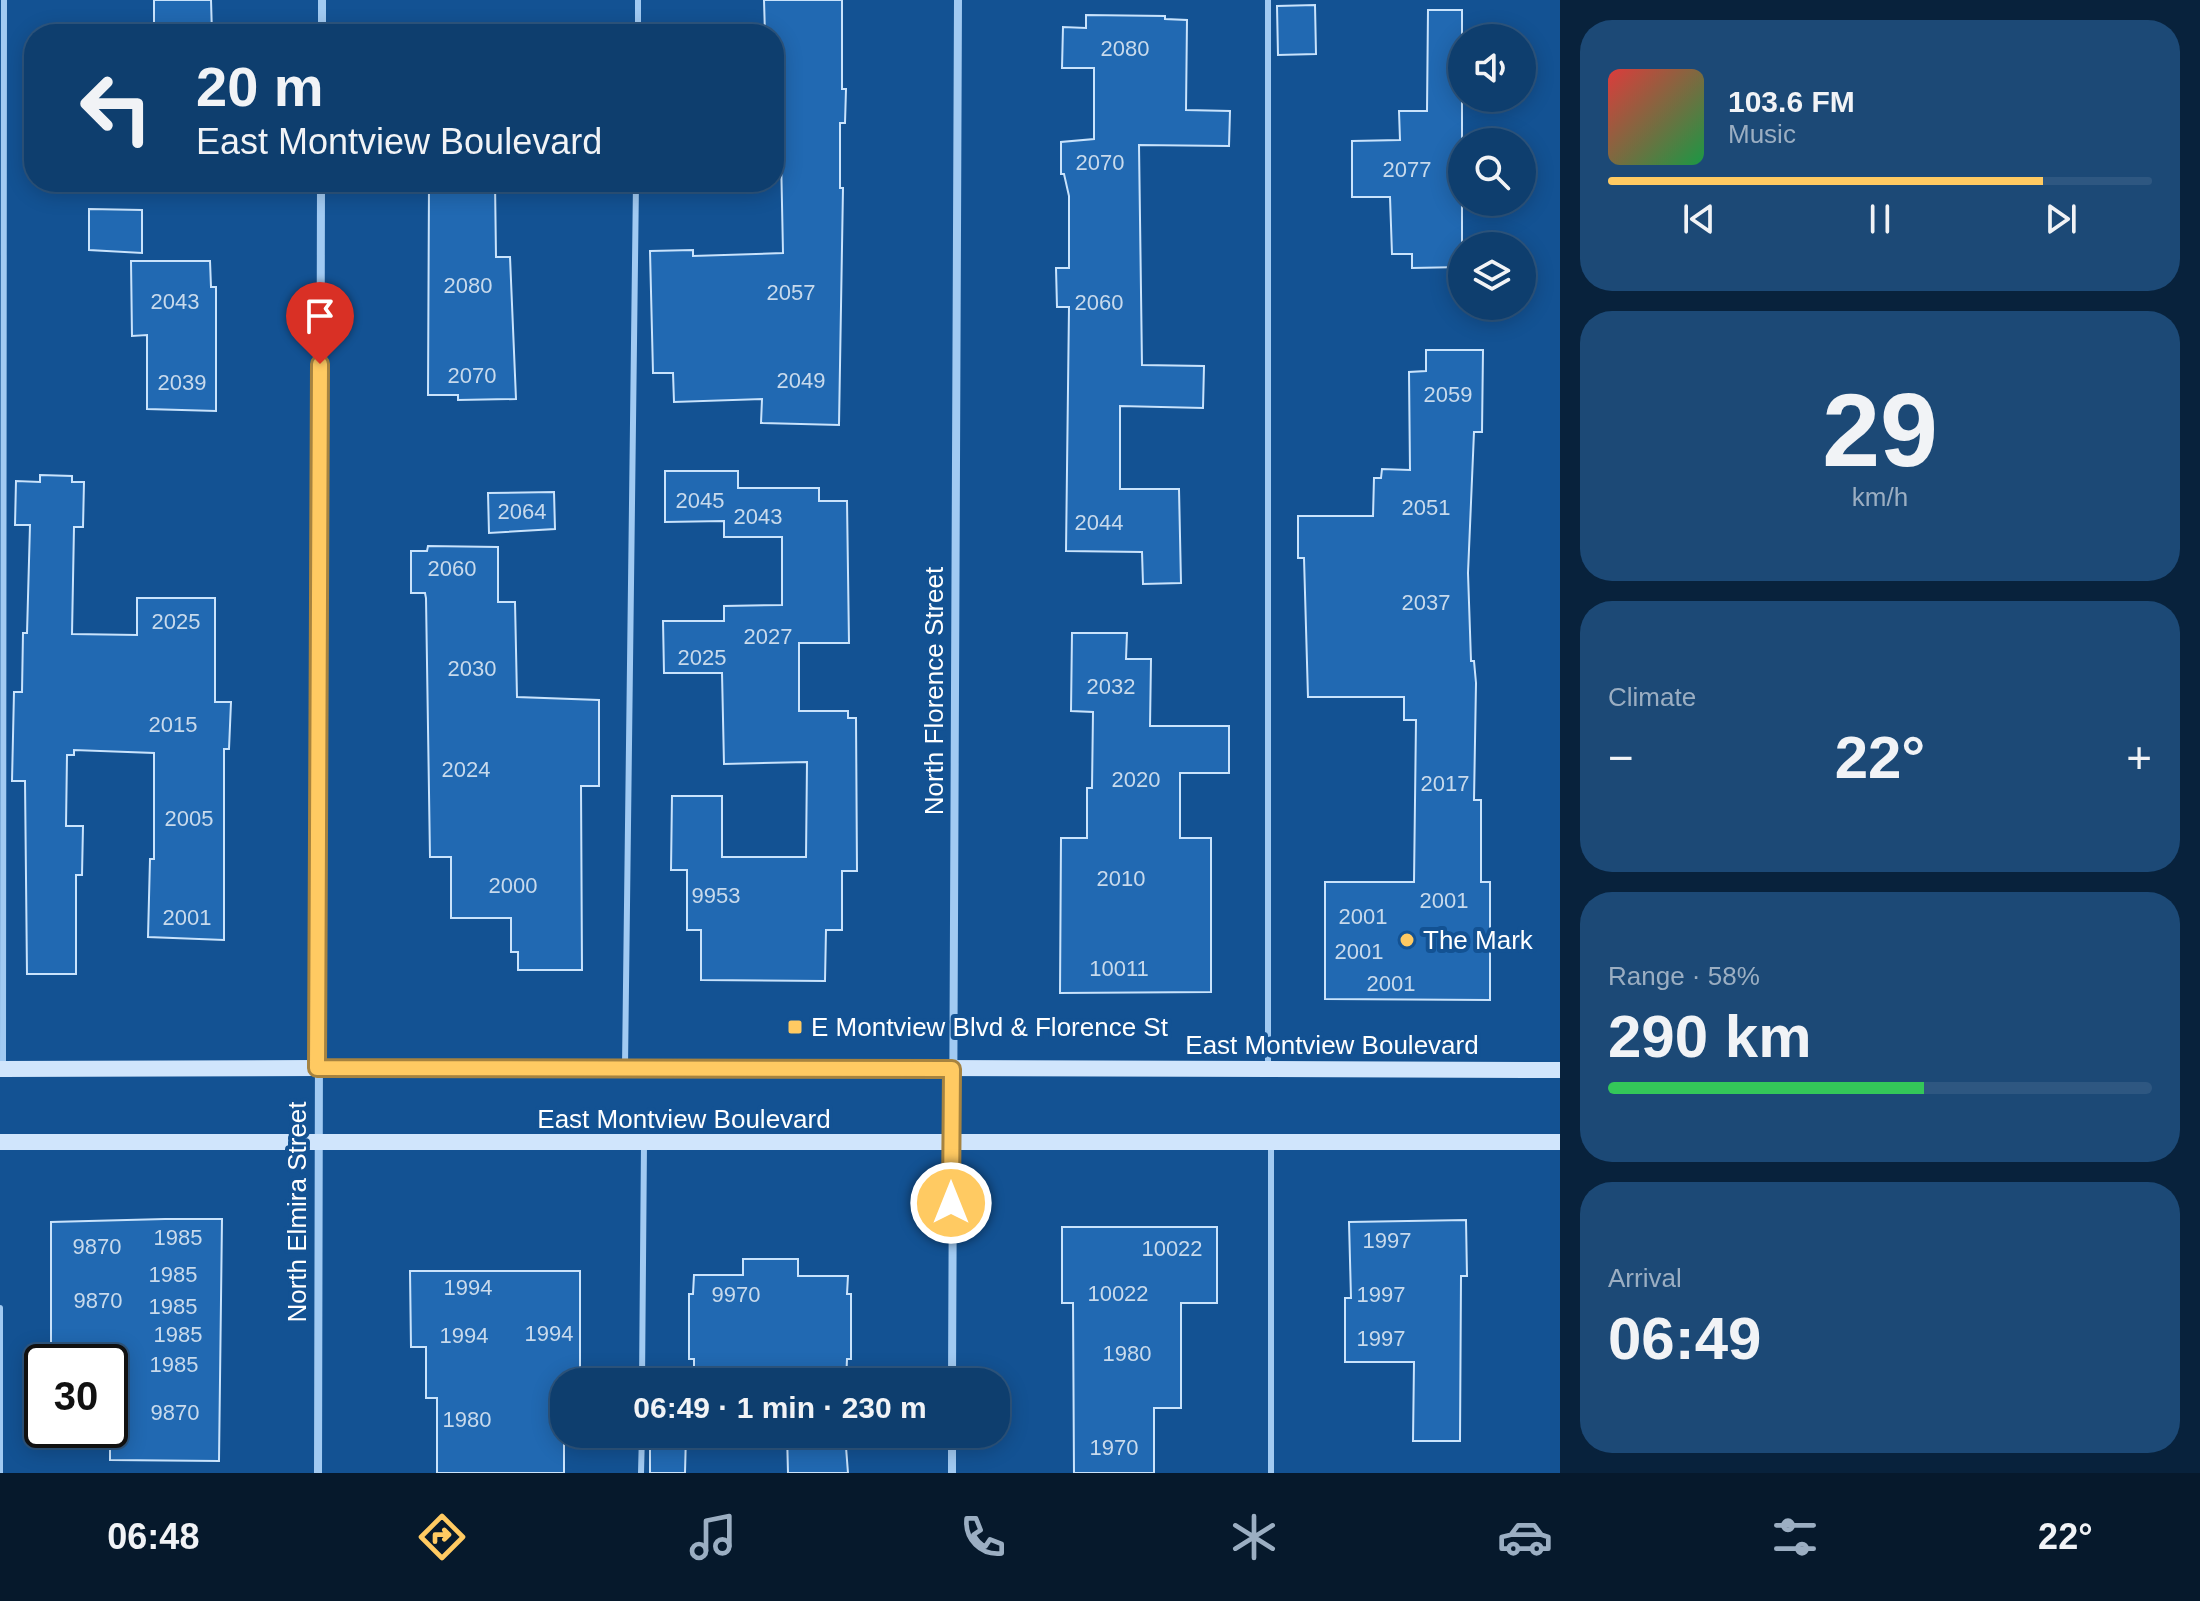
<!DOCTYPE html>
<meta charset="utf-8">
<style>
:root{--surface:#0e3e6e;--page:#1c4976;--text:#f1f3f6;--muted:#9baec2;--line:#2e5781;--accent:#ffca62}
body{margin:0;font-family:Arial,sans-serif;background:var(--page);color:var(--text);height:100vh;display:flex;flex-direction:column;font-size:30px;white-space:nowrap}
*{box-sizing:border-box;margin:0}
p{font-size:26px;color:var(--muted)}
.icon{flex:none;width:44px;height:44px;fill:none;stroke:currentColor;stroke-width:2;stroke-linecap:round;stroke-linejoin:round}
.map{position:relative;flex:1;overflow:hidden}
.side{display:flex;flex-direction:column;gap:20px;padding:20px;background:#08223c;width:640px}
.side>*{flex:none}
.hud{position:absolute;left:24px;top:24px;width:760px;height:168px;border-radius:32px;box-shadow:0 4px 20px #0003,0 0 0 2px var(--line);background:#0e3e6e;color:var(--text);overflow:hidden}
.controls{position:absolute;left:1448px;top:24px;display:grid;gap:16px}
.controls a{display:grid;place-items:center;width:88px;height:88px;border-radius:50%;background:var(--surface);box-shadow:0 4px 20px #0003,0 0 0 2px var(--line);font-size:40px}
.speed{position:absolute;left:24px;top:1344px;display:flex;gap:16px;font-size:40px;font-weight:700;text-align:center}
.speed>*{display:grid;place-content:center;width:104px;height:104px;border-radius:50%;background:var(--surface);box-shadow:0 4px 20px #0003,0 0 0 2px var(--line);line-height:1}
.speed .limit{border:4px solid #111;border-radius:12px;background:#fff;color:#111}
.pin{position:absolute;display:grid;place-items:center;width:68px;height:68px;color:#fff;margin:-82px -34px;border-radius:50% 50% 50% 0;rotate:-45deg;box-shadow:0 0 8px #0007}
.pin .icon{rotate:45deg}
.me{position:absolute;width:88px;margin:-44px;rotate:0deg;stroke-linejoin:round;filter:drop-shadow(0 0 6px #0008)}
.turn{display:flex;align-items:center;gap:28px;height:168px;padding:0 40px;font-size:36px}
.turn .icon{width:104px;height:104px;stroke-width:2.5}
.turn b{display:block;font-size:56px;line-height:68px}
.big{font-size:60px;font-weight:700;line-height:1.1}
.side .widget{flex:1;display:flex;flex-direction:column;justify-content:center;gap:12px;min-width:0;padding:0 28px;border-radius:32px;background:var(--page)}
.side .dial{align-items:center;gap:0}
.dial b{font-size:104px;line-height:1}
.song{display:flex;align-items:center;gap:24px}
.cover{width:96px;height:96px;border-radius:12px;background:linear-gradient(135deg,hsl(0 70% 55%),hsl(140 70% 35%))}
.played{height:8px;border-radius:4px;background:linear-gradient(90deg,var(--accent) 80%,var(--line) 80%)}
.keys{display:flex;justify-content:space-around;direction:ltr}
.heat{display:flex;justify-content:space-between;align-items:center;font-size:44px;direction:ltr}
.charge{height:12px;border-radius:6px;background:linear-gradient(90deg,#34c759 58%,var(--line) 0)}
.trip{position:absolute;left:550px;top:1368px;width:460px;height:80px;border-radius:32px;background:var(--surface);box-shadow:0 4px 20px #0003,0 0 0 2px var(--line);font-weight:700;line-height:80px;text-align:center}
.tabs{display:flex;height:128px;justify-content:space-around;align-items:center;background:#06192c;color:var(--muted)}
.tabs .icon{width:56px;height:56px}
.tabs .on{color:var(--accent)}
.tabs b{font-size:36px;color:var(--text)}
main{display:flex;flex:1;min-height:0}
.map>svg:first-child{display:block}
</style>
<main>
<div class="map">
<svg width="1560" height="1473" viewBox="0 0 1560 1473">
<rect width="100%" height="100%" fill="#135293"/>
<g fill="#2169b2" stroke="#c9e3fc" stroke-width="2">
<polygon points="154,0 211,0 212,34 154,34"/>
<polygon points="764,0 842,0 842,89 846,89 845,123 840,123 840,188 843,188 839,425 761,423 762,399 674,402 673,373 653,373 650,251 693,250 693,256 783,253 780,106 774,106 774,34 765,34"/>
<polygon points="1315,5 1316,54 1278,55 1277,6"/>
<polygon points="1428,10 1462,10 1462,267 1412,268 1412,254 1392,254 1390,197 1352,197 1352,141 1400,140 1399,111 1427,111"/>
<polygon points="1086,15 1165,16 1165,19 1187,20 1186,110 1230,111 1229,146 1139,145 1142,365 1204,366 1203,408 1120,406 1120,489 1179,489 1181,583 1143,584 1142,552 1066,551 1069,307 1057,307 1056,268 1069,268 1069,196 1064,174 1061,174 1061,142 1094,139 1094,68 1062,68 1063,27 1086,28"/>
<polygon points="429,182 495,182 496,257 510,257 516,399 458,400 458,395 428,395"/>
<polygon points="89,209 142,210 142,253 89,250"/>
<polygon points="131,261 210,261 211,287 216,287 216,411 147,409 147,335 132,336"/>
<polygon points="1426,350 1483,350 1482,432 1474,432 1468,573 1471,661 1474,661 1476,683 1474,800 1481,800 1481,882 1490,882 1490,1000 1325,999 1325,882 1414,882 1416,720 1404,720 1404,697 1308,697 1304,558 1298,558 1298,516 1373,516 1374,478 1381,478 1382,469 1410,470 1409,372 1426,371"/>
<polygon points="665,471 738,471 738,488 819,488 819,501 847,501 849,643 799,643 799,711 848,711 848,718 856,718 857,871 842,871 842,930 826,930 825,981 701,980 701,930 687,930 687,870 671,870 672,796 722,796 722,857 806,857 807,762 724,764 722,673 664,673 663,621 724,621 724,606 782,605 782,537 724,537 724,521 665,522"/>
<polygon points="40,475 72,476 72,482 84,482 83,527 74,527 72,634 137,635 137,598 215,598 215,702 231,702 229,749 224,749 224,940 148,937 150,859 154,859 154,753 74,750 74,755 67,755 66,826 83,826 82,875 76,875 76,974 27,974 25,781 12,781 14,692 22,692 23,633 27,633 30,525 15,525 16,481 40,482"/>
<polygon points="554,492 555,529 489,533 488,493"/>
<polygon points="428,546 498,547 498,602 515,602 517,697 599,700 599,786 581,786 582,970 518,970 518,952 511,952 511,918 451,918 451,857 430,857 426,598 425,593 411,593 411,551 427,551"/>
<polygon points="1072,633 1127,633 1126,659 1151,659 1150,726 1229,726 1229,773 1180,773 1180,838 1211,838 1211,992 1060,993 1061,838 1087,838 1087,788 1092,788 1093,712 1071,711"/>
<polygon points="165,1219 222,1219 219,1461 110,1460 110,1362 51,1362 51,1222"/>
<polygon points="1466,1220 1467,1276 1461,1276 1460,1441 1413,1441 1414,1362 1345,1362 1345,1298 1351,1298 1349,1222"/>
<polygon points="1062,1227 1217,1227 1217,1303 1181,1303 1181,1408 1154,1408 1154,1473 1074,1473 1073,1303 1062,1303"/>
<polygon points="743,1259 798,1259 798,1276 848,1276 847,1294 851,1294 851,1359 847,1359 846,1382 694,1380 694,1359 689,1359 689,1294 693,1294 694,1275 743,1275"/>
<polygon points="410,1271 580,1271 580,1382 564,1382 564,1473 437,1473 437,1398 426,1398 426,1347 411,1347"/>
<polygon points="650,1434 686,1434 685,1473 650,1473"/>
<polygon points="787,1434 845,1434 848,1473 788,1473"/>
</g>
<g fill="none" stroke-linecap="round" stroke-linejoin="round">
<g stroke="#a1caf2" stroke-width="6">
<polyline points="1268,0 1268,1069"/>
<polyline points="638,34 638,0"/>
<polyline points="3,1066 4,0"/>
<polyline points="625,1066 636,182"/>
<polyline points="0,1308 0,1473"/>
<polyline points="642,1382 644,1143"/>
<polyline points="641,1473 642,1434"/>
<polyline points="1271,1473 1271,1145"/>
</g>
<g stroke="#a1caf2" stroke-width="8">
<polyline points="322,34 322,0"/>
<polyline points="952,1382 958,0"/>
<polyline points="952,1434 952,1473"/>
<polyline points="318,1473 321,182"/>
</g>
<g stroke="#d0e5fc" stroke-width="16">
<polyline points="0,1069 625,1067 1560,1070"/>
<polyline points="0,1142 1560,1142"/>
</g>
</g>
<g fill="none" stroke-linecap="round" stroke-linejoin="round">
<g stroke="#a68340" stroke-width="20">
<polyline id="route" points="320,364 317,1068 952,1069 951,1203"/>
</g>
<use href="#route" stroke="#ffca62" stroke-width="14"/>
</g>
<g fill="#ffca62" stroke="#135293" stroke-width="3">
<circle cx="1407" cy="940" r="8"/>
<rect x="787" y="1019" width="16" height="16" rx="4"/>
</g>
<g text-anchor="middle" stroke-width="8" stroke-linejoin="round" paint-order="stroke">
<g font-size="22" fill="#c8daec">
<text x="1125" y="56">2080</text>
<text x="1100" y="170">2070</text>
<text x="1407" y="177">2077</text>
<text x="468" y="293">2080</text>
<text x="791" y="300">2057</text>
<text x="175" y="309">2043</text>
<text x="1099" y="310">2060</text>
<text x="472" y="383">2070</text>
<text x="801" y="388">2049</text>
<text x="182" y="390">2039</text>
<text x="1448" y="402">2059</text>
<text x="700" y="508">2045</text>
<text x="1426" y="515">2051</text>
<text x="522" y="519">2064</text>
<text x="758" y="524">2043</text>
<text x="1099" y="530">2044</text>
<text x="452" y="576">2060</text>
<text x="1426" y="610">2037</text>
<text x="176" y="629">2025</text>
<text x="768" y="644">2027</text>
<text x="702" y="665">2025</text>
<text x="472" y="676">2030</text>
<text x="1111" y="694">2032</text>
<text x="173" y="732">2015</text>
<text x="466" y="777">2024</text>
<text x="1136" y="787">2020</text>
<text x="1445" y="791">2017</text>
<text x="189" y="826">2005</text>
<text x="1121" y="886">2010</text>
<text x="513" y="893">2000</text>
<text x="716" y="903">9953</text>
<text x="1444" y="908">2001</text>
<text x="1363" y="924">2001</text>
<text x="187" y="925">2001</text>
<text x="1359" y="959">2001</text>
<text x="1119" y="976">10011</text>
<text x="1391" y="991">2001</text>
<text x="178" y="1245">1985</text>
<text x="1387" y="1248">1997</text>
<text x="97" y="1254">9870</text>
<text x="1172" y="1256">10022</text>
<text x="173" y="1282">1985</text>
<text x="468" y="1295">1994</text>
<text x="1118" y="1301">10022</text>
<text x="736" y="1302">9970</text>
<text x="1381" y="1302">1997</text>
<text x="98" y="1308">9870</text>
<text x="173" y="1314">1985</text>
<text x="549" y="1341">1994</text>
<text x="178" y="1342">1985</text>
<text x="464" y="1343">1994</text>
<text x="1381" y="1346">1997</text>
<text x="1127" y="1361">1980</text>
<text x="174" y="1372">1985</text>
<text x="175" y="1420">9870</text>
<text x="467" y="1427">1980</text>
<text x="1114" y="1455">1970</text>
</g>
<g font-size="26" fill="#fff" stroke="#135293">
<text transform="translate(934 691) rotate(-90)" y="9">North Florence Street</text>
<text x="1332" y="1054">East Montview Boulevard</text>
<text x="684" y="1128">East Montview Boulevard</text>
<text transform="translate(297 1212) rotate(-90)" y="9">North Elmira Street</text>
</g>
<g font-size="26" fill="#fff" stroke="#135293" text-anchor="start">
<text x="1423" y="949">The Mark</text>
<text x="811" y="1036">E Montview Blvd &amp; Florence St</text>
</g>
</g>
</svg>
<div class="controls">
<a><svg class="icon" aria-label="sound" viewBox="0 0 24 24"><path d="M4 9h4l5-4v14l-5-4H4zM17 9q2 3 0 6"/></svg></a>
<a><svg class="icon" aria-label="search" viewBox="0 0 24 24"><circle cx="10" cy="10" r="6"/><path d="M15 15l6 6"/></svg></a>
<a><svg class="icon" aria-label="layers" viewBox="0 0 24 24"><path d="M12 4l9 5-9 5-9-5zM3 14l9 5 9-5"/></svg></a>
</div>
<div class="speed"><div class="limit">30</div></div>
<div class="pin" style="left:320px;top:364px;background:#d93025"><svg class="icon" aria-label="arrive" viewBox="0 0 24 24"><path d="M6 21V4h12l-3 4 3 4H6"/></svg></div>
<svg class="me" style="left:951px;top:1203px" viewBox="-20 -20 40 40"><circle r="17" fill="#ffca62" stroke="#fff" stroke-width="3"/><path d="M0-11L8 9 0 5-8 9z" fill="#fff"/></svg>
<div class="trip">06:49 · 1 min · 230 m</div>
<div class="hud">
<div class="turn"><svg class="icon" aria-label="left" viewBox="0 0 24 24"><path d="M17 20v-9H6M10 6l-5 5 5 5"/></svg><div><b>20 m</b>East Montview Boulevard</div></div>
</div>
</div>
<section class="side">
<div class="widget">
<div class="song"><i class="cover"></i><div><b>103.6 FM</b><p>Music</p></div></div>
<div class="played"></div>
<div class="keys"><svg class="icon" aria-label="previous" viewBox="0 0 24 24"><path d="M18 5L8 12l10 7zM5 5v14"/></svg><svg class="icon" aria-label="pause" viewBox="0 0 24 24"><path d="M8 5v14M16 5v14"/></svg><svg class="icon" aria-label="next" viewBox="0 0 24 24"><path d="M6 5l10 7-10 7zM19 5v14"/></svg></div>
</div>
<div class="widget dial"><b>29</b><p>km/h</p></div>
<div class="widget"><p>Climate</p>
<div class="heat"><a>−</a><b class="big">22°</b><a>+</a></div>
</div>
<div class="widget"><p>Range · 58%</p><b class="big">290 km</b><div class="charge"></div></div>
<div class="widget"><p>Arrival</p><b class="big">06:49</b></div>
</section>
</main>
<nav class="tabs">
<b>06:48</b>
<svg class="icon on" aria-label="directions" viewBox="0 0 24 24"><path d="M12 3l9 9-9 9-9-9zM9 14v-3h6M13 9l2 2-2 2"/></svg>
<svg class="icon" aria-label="music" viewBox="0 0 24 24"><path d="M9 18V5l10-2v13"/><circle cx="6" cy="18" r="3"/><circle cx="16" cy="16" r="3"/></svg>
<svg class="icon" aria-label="phone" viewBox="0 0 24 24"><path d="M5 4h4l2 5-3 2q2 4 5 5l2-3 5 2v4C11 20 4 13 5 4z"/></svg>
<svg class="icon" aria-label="climate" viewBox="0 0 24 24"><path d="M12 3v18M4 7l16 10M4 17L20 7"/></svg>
<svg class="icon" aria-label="car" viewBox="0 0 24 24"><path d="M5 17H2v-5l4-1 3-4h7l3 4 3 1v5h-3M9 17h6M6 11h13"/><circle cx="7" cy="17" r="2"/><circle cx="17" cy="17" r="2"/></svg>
<svg class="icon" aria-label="filters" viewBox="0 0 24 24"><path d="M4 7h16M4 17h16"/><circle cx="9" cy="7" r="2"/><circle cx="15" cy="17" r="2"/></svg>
<b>22°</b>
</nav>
